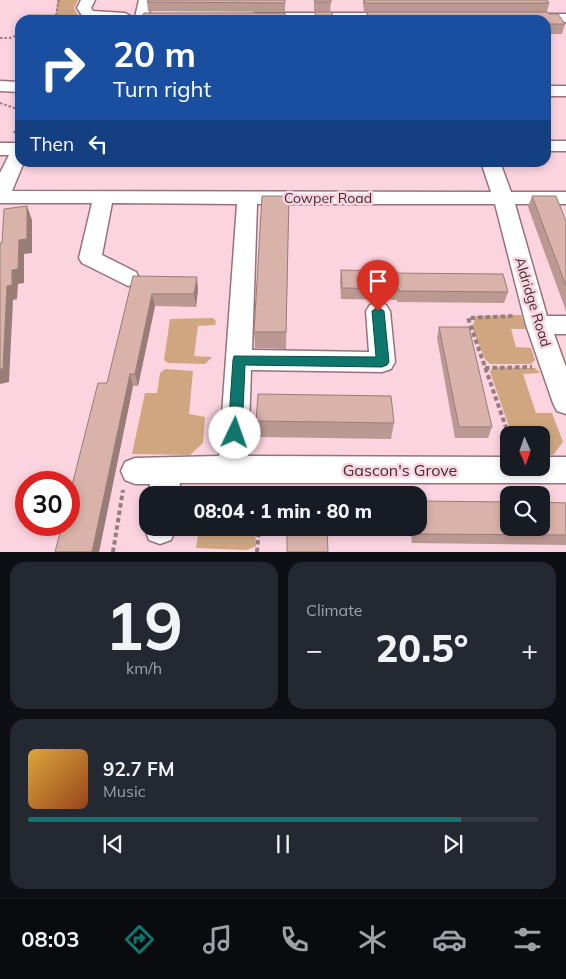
<!DOCTYPE html>
<meta charset="utf-8">
<style>
:root{--surface:#171b24;--page:#242831;--text:#f1f3f6;--muted:#9ea1a6;--line:#363941;--accent:#0f766e}
body{margin:0;font-family:Mulish,sans-serif;background:var(--page);color:var(--text);height:100vh;display:flex;flex-direction:column;font-size:19px;white-space:nowrap}
*{box-sizing:border-box;margin:0}
p{font-size:16px;color:var(--muted)}
.icon{flex:none;width:28px;height:28px;fill:none;stroke:currentColor;stroke-width:2;stroke-linecap:round;stroke-linejoin:round}
.map{position:relative;height:552px;overflow:hidden}
.drawer{display:flex;flex-direction:column;gap:10px;padding:10px;background:#0d0f14;flex:1}
.drawer>*{flex:none}
.top-card{position:absolute;left:15px;top:15px;width:536px;height:152px;border-radius:15px;box-shadow:0 2px 8px #0003;background:#1a4fa0;color:#fff;overflow:hidden}
.needle{width:32px;rotate:178deg}
.fabs{position:absolute;left:500px;top:426px;display:grid;gap:10px}
.fabs a{display:grid;place-items:center;width:50px;height:50px;border-radius:10px;background:var(--surface);box-shadow:0 2px 8px #0003;font-size:25px}
.speed{position:absolute;left:15px;top:471px;display:flex;gap:10px;font-size:25px;font-weight:700;text-align:center}
.speed>*{display:grid;place-content:center;width:65px;height:65px;border-radius:50%;background:var(--surface);box-shadow:0 2px 8px #0003;line-height:1}
.speed .limit{border:8px solid #d22;background:#fff;color:#111}
.pin{position:absolute;display:grid;place-items:center;width:42px;height:42px;color:#fff;margin:-51px -21px;border-radius:50% 50% 50% 0;rotate:-45deg;box-shadow:0 0 5px #0007}
.pin .icon{rotate:45deg}
.me{position:absolute;width:55px;margin:-28px;rotate:3deg;stroke-linejoin:round;filter:drop-shadow(0 0 4px #0008)}
.turn{display:flex;align-items:center;gap:18px;height:105px;padding:0 15px;font-size:22px}
.turn .icon{width:65px;height:65px;stroke-width:2.5}
.turn b{display:block;font-size:35px;line-height:42px}
.then{display:flex;align-items:center;height:48px;padding:0 15px;background:#0003;gap:10px;font-size:19px}
.big{font-size:38px;font-weight:800;line-height:1.1}
.drawer .card{flex:1;display:flex;flex-direction:column;justify-content:center;gap:8px;min-width:0;padding:0 18px;border-radius:15px;background:var(--page)}
.drawer .dial{align-items:center;gap:0}
.dial b{font-size:65px;line-height:1}
.song{display:flex;align-items:center;gap:15px}
.cover{width:60px;height:60px;border-radius:8px;background:linear-gradient(135deg,hsl(40 70% 55%),hsl(20 70% 35%))}
.played{height:5px;border-radius:2px;background:linear-gradient(90deg,var(--accent) 85%,var(--line) 85%)}
.keys{display:flex;justify-content:space-around;direction:ltr}
.heat{display:flex;justify-content:space-between;align-items:center;font-size:28px;direction:ltr}
.drawer .tiles{flex:1;display:grid;gap:10px;grid-template-columns:1fr 1fr}
.card:last-child{grid-column:span 2}
.trip{position:absolute;left:139px;top:486px;width:288px;height:50px;border-radius:15px;background:var(--surface);box-shadow:0 2px 8px #0003;font-weight:800;line-height:50px;text-align:center}
.tab-bar{display:flex;height:80px;justify-content:space-around;align-items:center;background:#090b0e;color:var(--muted)}
.tab-bar .icon{width:35px;height:35px}
.tab-bar .current{color:var(--accent)}
.tab-bar b{font-size:22px;color:var(--text)}
.map>svg:first-child{display:block}
</style>
<div class="map">
<svg width="566" height="552" viewBox="0 0 566 552">
<rect width="100%" height="100%" fill="#fbd4df"/>
<g fill="#cfa680">
<polygon points="57,0 78,0 74,8 77,14 85,17 56,18"/>
<polygon points="521,315 526,329 511,329 516,347 531,348 535,360 531,364 490,364 485,359 472,328 476,316"/>
<polygon points="213,318 216,321 215,325 198,326 194,356 212,357 205,364 168,363 164,360 170,319"/>
<polygon points="493,367 535,368 540,373 523,374 536,413 552,413 563,442 553,455 541,454 541,435 512,435 490,372"/>
<polygon points="165,369 193,371 189,414 205,417 203,443 190,455 132,454 145,393 157,393 160,373"/>
<polygon points="199,528 255,528 256,546 247,550 196,548"/>
</g>
<g fill="none" stroke-linecap="round" stroke-linejoin="round">
<g stroke="#95727c" stroke-width="3">
<g id="minor">
<polygon points="81,0 95,0 91,8 93,11 125,13 132,17 130,20 96,20 83,17 77,8"/>
<polygon points="139,0 153,0 147,20 137,20 135,17"/>
<polygon points="255,13 398,13 405,17 403,20 250,20 248,17"/>
<polygon points="530,14 566,14 566,22 524,20 523,18 525,15"/>
<polygon points="0,81 20,82 20,92 0,91"/>
<rect x="546" y="86" width="20" height="10"/>
<rect x="546" y="141" width="20" height="10"/>
<polygon points="0,143 20,143 20,162 24,162 12,191 491,192 481,162 500,162 511,192 566,192 566,204 515,204 547,316 566,316 566,334 554,334 566,367 566,414 557,411 553,403 526,325 495,204 257,204 252,350 369,352 366,311 370,305 378,302 386,305 390,311 395,362 391,369 382,372 251,370 248,456 509,457 509,468 541,468 541,457 566,457 566,483 180,483 179,495 149,495 150,484 135,484 125,480 121,471 125,462 135,458 219,456 237,204 112,203 102,255 136,272 139,278 136,284 128,286 82,263 79,258 92,203 0,203 0,173 9,155 0,155"/>
<polygon points="148,522 148,528 176,528 171,540 160,544 149,540 145,529"/>
</g>
</g>
<g stroke="#977c84" stroke-width="2" stroke-dasharray="2.5 2" stroke-linecap="butt">
<polyline points="55,20 59,0"/>
<polyline points="0,38 10,38 20,34"/>
<polyline points="0,103 20,110"/>
<polyline points="14,133 20,119"/>
</g>
<g stroke="#977c84" stroke-width="4" stroke-dasharray="4.5 3" stroke-linecap="butt">
<polyline points="485,368 532,367"/>
<polyline points="509,436 468,318 514,316"/>
<polyline points="113,552 123,490"/>
<polyline points="257,552 259,528"/>
</g>
<use href="#minor" fill="#fff" fill-rule="evenodd"/>
</g>
<g fill="#bb9992">
<polygon points="285,0 285,12 148,11 147,2"/>
<polygon points="314,0 331,0 330,12 314,12"/>
<polygon points="363,0 547,0 549,3 547,12 565,24 562,34 546,34 546,20 366,20 367,12 490,12 364,12 363,4"/>
<polygon points="289,196 286,349 255,348 254,332"/>
<polygon points="532,196 566,221 566,311 528,207"/>
<polygon points="341,270 387,273 508,292 504,303 397,302 397,300 341,299 340,281"/>
<polygon points="133,276 198,289 196,307 155,306 138,386 133,386 99,552 55,552 107,383"/>
<polygon points="439,327 492,427 488,438 455,438 437,338"/>
<polygon points="256,421 394,423 391,439 257,437"/>
<polygon points="566,503 566,545 412,543 410,528 418,528"/>
</g>
<g fill="#987d77">
<polygon points="27,206 32,220 32,253 24,254 24,283 18,284 17,299 13,300 9,382 0,384 0,369 7,286 12,270"/>
<polygon points="197,277 198,289 196,307 194,294"/>
<polygon points="152,294 155,306 138,386 135,374"/>
<polygon points="130,374 133,386 99,552 92,552"/>
</g>
<g fill="#d9b2aa" stroke="#987d77">
<polygon points="148,0 285,0 285,3 147,2"/>
<polygon points="314,0 331,0 331,2 315,2"/>
<polygon points="364,0 547,0 549,3 365,3"/>
<polygon points="315,12 332,12 333,20 316,20"/>
<polygon points="367,12 547,12 549,14 558,14 565,24 546,24 546,20 368,20"/>
<polygon points="144,13 285,13 285,20 27,20 28,15 142,16"/>
<polygon points="262,196 289,196 286,332 254,332"/>
<polygon points="532,196 556,196 566,221 566,286"/>
<polygon points="27,206 27,239 19,240 18,269 12,270 12,285 7,286 3,369 0,369 0,243 2,243 4,209"/>
<polygon points="341,270 387,271 387,273 503,274 508,292 399,291 399,289 342,288"/>
<polygon points="133,276 197,277 194,294 152,294 135,374 130,374 92,552 55,552 62,525 69,525 69,497 98,383 107,383"/>
<polygon points="439,327 469,327 492,427 459,427"/>
<polygon points="258,394 391,396 394,423 256,421"/>
<polygon points="418,501 509,502 509,528 541,528 541,502 566,503 566,535 415,534 414,528 418,528"/>
<polygon points="287,528 327,528 328,552 287,552"/>
</g>
<polygon fill="#0f766e" stroke="#0a4d48" points="378,307 384,311 389,362 387,365 382,367 245,365 242,433 240,437 235,439 230,437 228,433 233,360 234,356 376,357 372,311"/>
<g text-anchor="middle" stroke-width="5" stroke-linejoin="round" paint-order="stroke">
<g font-size="14" fill="#3f2f34" stroke="#fbd4df">
<text x="328" y="203">Cowper Road</text>
<text transform="translate(533 302) rotate(73)" y="5">Aldridge Road</text>
</g>
<g font-size="16" fill="#3f2f34" stroke="#fbd4df">
<text x="400" y="476">Gascon's Grove</text>
</g>
</g>
</svg>
<div class="fabs">
<a><svg class="needle" viewBox="-14 -14 28 28"><path d="M0-13l5 13h-10z" fill="#e53935"/><path d="M0 13l5-13h-10z" fill="#9ea1a6"/></svg></a>
<a><svg class="icon" aria-label="search" viewBox="0 0 24 24"><circle cx="10" cy="10" r="6"/><path d="M15 15l6 6"/></svg></a>
</div>
<div class="speed"><div class="limit">30</div></div>
<div class="pin" style="left:378px;top:311px;background:#d93025"><svg class="icon" aria-label="arrive" viewBox="0 0 24 24"><path d="M6 21V4h12l-3 4 3 4H6"/></svg></div>
<svg class="me" style="left:235px;top:433px" viewBox="-20 -20 40 40"><circle r="19" fill="#fff"/><path d="M0-13L10 11 0 6-10 11z" fill="#0f766e"/></svg>
<div class="trip">08:04 · 1 min · 80 m</div>
<div class="top-card">
<div class="turn"><svg class="icon" aria-label="right" viewBox="0 0 24 24"><path d="M7 20v-9h11M14 6l5 5-5 5"/></svg><div><b>20 m</b>Turn right</div></div>
<div class="then">Then<svg class="icon" aria-label="left" viewBox="0 0 24 24"><path d="M17 20v-9H6M10 6l-5 5 5 5"/></svg></div>
</div>
</div>
<section class="drawer">
<div class="tiles">
<div class="card dial"><b>19</b><p>km/h</p></div>
<div class="card"><p>Climate</p>
<div class="heat"><a>−</a><b class="big">20.5°</b><a>+</a></div>
</div>
<div class="card">
<div class="song"><i class="cover"></i><div><b>92.7 FM</b><p>Music</p></div></div>
<div class="played"></div>
<div class="keys"><svg class="icon" aria-label="previous" viewBox="0 0 24 24"><path d="M18 5L8 12l10 7zM5 5v14"/></svg><svg class="icon" aria-label="pause" viewBox="0 0 24 24"><path d="M8 5v14M16 5v14"/></svg><svg class="icon" aria-label="next" viewBox="0 0 24 24"><path d="M6 5l10 7-10 7zM19 5v14"/></svg></div>
</div>
</div>
</section>
<nav class="tab-bar">
<b>08:03</b>
<svg class="icon current" aria-label="directions" viewBox="0 0 24 24"><path d="M12 3l9 9-9 9-9-9zM9 14v-3h6M13 9l2 2-2 2"/></svg>
<svg class="icon" aria-label="music" viewBox="0 0 24 24"><path d="M9 18V5l10-2v13"/><circle cx="6" cy="18" r="3"/><circle cx="16" cy="16" r="3"/></svg>
<svg class="icon" aria-label="phone" viewBox="0 0 24 24"><path d="M5 4h4l2 5-3 2q2 4 5 5l2-3 5 2v4C11 20 4 13 5 4z"/></svg>
<svg class="icon" aria-label="climate" viewBox="0 0 24 24"><path d="M12 3v18M4 7l16 10M4 17L20 7"/></svg>
<svg class="icon" aria-label="car" viewBox="0 0 24 24"><path d="M5 17H2v-5l4-1 3-4h7l3 4 3 1v5h-3M9 17h6M6 11h13"/><circle cx="7" cy="17" r="2"/><circle cx="17" cy="17" r="2"/></svg>
<svg class="icon" aria-label="filters" viewBox="0 0 24 24"><path d="M4 7h16M4 17h16"/><circle cx="9" cy="7" r="2"/><circle cx="15" cy="17" r="2"/></svg>
</nav>
